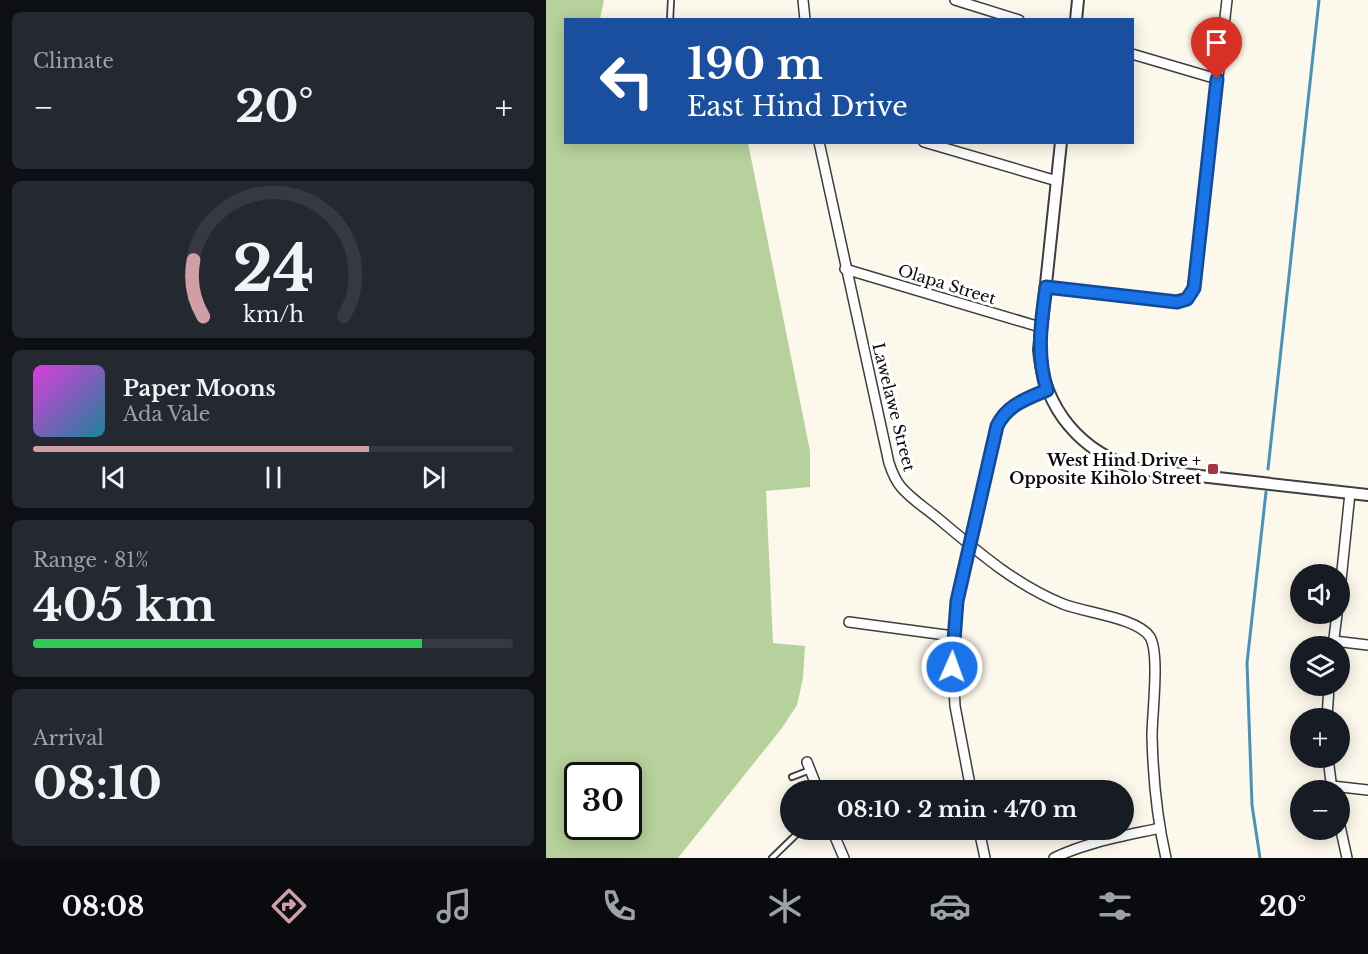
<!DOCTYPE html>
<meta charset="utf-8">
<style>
:root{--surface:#171b24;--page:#242831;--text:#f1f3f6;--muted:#9ea1a6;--line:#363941;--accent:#d09ea5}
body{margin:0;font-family:"Libre Baskerville",serif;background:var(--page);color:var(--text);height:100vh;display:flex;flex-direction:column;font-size:22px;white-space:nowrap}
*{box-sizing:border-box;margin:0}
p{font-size:20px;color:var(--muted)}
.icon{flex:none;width:33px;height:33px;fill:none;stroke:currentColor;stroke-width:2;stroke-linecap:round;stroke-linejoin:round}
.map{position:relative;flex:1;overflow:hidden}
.panel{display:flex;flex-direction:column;gap:12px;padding:12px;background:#0d0f14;width:546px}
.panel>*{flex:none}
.guide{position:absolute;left:18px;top:18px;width:570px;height:126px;border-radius:0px;box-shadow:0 3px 15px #0003;background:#1a4fa0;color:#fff;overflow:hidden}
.tools{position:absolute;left:744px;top:564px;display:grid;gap:12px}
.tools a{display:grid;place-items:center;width:60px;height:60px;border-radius:50%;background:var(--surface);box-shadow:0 3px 15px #0003;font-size:30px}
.speed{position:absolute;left:18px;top:762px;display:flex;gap:12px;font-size:30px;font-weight:700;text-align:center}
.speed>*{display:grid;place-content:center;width:78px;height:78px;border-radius:50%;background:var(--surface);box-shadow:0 3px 15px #0003;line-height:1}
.speed .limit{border:3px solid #111;border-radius:9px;background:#fff;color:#111}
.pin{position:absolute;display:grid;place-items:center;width:51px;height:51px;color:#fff;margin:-62px -26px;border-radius:50% 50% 50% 0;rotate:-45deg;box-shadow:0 0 6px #0007}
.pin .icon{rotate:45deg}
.me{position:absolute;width:66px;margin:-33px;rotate:2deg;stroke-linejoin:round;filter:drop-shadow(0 0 4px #0008)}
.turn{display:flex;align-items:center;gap:21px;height:126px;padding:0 24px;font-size:27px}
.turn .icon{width:78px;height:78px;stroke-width:2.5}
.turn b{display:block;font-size:42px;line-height:51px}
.big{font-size:45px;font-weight:700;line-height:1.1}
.panel .tile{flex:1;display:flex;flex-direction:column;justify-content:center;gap:9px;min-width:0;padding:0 21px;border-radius:9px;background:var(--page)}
.panel .dial{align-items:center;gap:0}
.dial svg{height:156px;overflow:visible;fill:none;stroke:var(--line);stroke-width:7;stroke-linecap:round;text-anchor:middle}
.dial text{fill:var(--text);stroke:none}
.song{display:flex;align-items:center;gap:18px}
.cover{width:72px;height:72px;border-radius:9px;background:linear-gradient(135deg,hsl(300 70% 55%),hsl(190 70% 35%))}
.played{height:6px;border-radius:3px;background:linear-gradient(90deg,var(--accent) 70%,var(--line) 70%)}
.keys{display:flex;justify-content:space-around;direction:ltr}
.heat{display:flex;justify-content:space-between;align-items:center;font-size:33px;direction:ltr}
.charge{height:9px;border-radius:4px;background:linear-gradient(90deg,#34c759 81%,var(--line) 0)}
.trip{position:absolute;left:234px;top:780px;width:354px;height:60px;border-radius:30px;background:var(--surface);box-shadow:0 3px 15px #0003;font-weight:700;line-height:60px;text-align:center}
.tab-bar{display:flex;height:96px;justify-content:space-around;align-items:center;background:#090b0e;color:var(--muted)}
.tab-bar .icon{width:42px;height:42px}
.tab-bar .active{color:var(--accent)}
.tab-bar b{font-size:27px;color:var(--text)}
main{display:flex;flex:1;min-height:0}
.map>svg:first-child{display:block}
</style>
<main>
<section class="panel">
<div class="tile"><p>Climate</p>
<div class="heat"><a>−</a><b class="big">20°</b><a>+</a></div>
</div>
<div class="tile dial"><svg viewBox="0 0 100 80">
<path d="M14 69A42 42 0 1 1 86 69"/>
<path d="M14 69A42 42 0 0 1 9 40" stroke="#d09ea5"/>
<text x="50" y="56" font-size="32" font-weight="700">24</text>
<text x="50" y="72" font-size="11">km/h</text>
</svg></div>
<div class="tile">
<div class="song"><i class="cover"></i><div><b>Paper Moons</b><p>Ada Vale</p></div></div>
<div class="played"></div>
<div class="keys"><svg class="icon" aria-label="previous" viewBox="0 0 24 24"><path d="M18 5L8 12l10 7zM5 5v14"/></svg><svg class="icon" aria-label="pause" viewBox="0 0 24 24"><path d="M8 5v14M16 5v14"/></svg><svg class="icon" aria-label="next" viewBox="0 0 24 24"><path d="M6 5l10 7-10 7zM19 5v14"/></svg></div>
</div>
<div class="tile"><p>Range · 81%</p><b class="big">405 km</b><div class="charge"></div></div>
<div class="tile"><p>Arrival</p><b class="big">08:10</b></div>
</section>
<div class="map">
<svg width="822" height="858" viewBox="0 0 822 858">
<rect width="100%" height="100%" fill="#fcf8eb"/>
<path fill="#b6d19b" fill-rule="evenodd" d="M0 0H58L54 19 20 20V142L202 143 264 451V487L220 491 227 643 259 646 257 678 251 705 236 728 132 858H0ZM32 776H82V826H32Z"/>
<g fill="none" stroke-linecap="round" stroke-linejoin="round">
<g stroke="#4793bb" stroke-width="3">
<polyline points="722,469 773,0"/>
<polyline points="714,858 706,805 701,663 720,492"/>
</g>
<g stroke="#3e3e3e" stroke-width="8">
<g id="service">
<polyline points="124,20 125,0"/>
<polyline points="246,777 264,770"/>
<polyline points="226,858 255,830"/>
</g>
</g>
<g stroke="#3e3e3e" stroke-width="12">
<g id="minor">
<polyline points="257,0 259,20"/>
<polyline points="409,0 473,20"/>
<polyline points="586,54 671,79"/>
<path d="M273 142 343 463C346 472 349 480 355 487 366 500 381 509 394 520 432 552 470 585 517 604 540 613 592 618 604 637 614 654 606 714 606 736 607 777 611 819 620 858"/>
<polyline points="378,142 511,181"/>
<polyline points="299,269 494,327"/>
<polyline points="500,287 631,302 641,299 647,292 681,0"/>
<polyline points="794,590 804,493"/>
<polyline points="303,622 407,636"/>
<polyline points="788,641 822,645"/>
<polyline points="787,646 791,614"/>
<polyline points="781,718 783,686"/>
<polyline points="782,758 786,790"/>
<polyline points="261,762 272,790"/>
<polyline points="786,786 822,790"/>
<path d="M425 790 409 706 406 645 411 601 451 426C461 405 480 399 501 390"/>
<polyline points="794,826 801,858"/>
<polyline points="286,830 298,858"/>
<polyline points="433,830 439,858"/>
<path d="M508 858C541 842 578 836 614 828"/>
</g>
</g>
<g stroke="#3e3e3e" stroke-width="14">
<g id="tertiary">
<polyline points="530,20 532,0"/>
<path d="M515 142 493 350C498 409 535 453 592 469L822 495"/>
</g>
</g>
<use href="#service" stroke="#fff" stroke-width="4.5"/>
<use href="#minor" stroke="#fff" stroke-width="9"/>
<use href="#tertiary" stroke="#fff" stroke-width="10"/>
</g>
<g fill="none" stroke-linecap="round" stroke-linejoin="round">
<g stroke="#114b97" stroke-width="15">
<path id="route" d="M406 667 411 601 451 426C461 405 480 399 501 390 490 355 495 323 500 287L631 302 641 299 648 288 671 79"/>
</g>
<use href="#route" stroke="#1a73e8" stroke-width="10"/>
</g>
<rect fill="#a83541" stroke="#fff" stroke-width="2" x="661" y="463" width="12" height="12" rx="3"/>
<g text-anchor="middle" stroke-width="6" stroke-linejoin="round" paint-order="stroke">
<g font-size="16" fill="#0b0b0b" stroke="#fff">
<text transform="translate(401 284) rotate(17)" y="6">Olapa Street</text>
<text transform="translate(348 407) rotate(76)" y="6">Lawelawe Street</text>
</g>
<g font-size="16" font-weight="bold" fill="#0b0b0b" stroke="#fff" text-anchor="end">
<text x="655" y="466">West Hind Drive +<tspan x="655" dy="18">Opposite Kiholo Street</tspan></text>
</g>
</g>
</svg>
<div class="tools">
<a><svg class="icon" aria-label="sound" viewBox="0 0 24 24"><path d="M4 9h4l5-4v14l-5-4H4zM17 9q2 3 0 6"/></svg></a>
<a><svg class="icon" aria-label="layers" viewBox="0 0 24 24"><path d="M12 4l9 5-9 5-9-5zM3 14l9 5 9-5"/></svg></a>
<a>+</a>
<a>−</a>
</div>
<div class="speed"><div class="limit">30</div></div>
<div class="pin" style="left:671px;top:79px;background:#d93025"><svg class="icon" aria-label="arrive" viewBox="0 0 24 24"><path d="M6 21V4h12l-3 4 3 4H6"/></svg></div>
<svg class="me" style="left:406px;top:667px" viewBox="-20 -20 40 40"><circle r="17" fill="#1a73e8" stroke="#fff" stroke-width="3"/><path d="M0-11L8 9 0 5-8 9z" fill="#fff"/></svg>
<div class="trip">08:10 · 2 min · 470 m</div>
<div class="guide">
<div class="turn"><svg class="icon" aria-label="left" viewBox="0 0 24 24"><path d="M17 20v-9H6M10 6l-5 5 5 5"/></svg><div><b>190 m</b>East Hind Drive</div></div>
</div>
</div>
</main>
<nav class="tab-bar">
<b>08:08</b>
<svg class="icon active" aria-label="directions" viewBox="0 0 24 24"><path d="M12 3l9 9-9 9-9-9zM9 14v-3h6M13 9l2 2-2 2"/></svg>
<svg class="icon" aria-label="music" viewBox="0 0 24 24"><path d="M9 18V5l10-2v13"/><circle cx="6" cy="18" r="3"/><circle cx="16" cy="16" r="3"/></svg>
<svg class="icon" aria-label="phone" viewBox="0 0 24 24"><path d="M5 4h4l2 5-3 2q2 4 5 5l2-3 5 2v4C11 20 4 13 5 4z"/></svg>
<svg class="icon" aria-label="climate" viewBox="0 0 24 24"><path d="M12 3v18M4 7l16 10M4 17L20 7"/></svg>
<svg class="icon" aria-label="car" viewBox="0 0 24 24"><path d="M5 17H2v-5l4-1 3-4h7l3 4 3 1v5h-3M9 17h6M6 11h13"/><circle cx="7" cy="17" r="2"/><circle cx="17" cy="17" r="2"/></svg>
<svg class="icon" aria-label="filters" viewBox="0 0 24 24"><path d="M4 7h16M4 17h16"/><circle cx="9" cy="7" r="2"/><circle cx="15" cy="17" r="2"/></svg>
<b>20°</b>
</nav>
